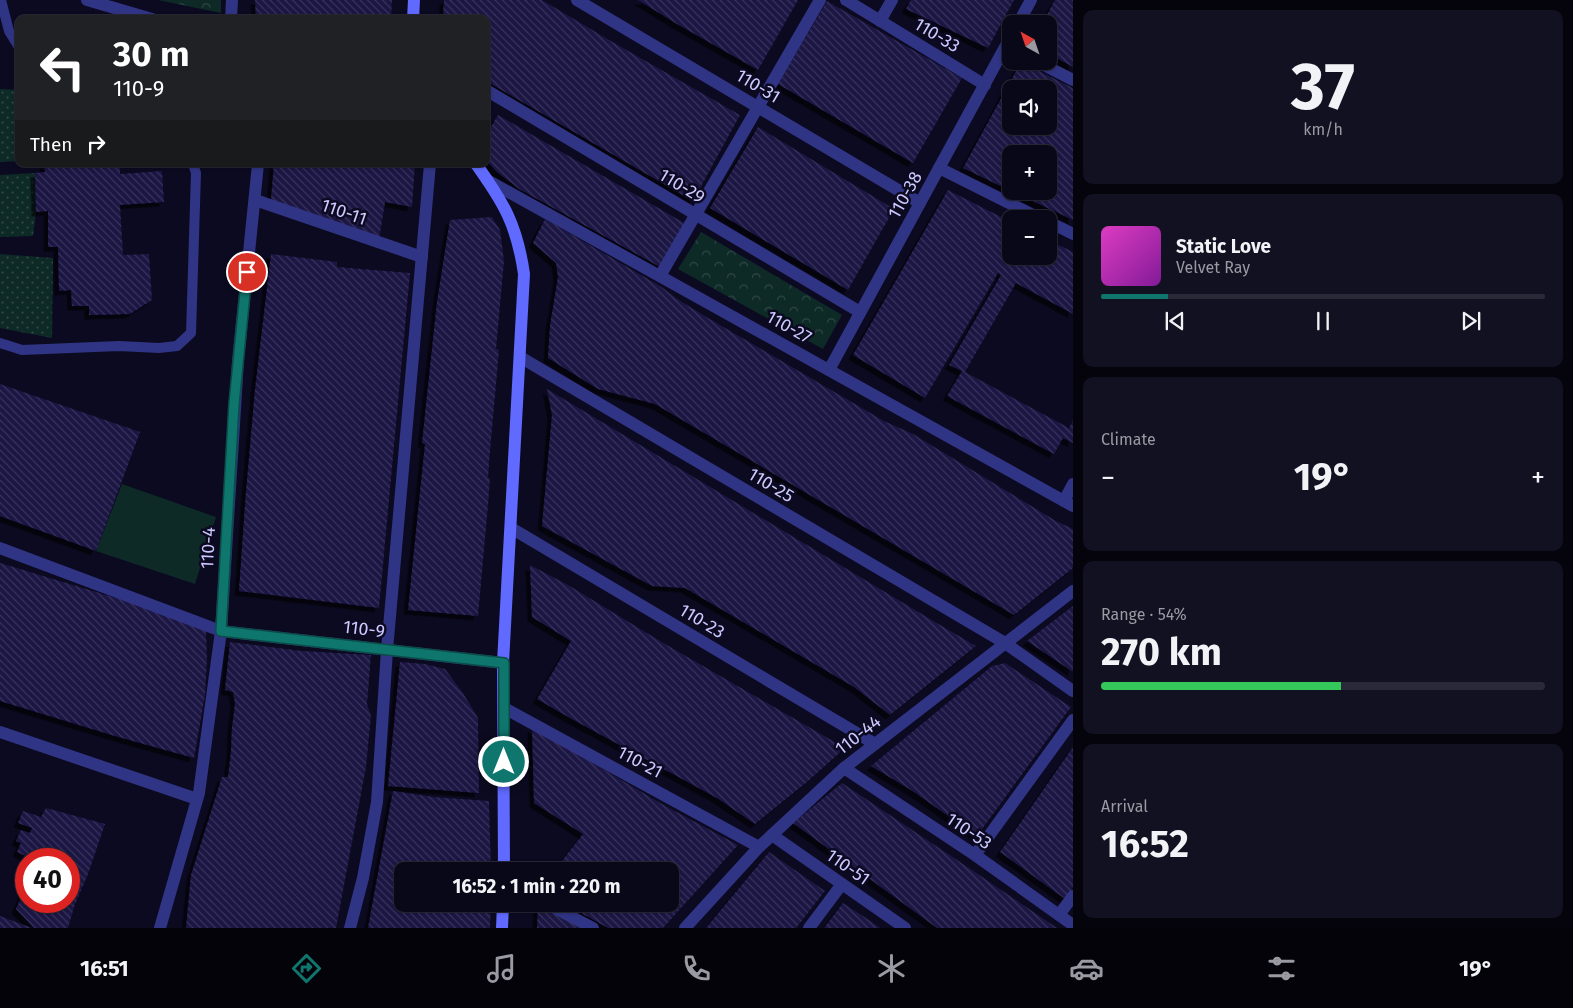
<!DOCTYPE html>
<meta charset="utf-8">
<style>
:root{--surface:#090818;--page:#121121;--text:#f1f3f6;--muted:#999aa2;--line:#292937;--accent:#0f766e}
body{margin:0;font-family:"Fira Sans",sans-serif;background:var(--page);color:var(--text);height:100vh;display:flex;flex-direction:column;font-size:19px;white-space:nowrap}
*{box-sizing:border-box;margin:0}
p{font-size:16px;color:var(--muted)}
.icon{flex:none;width:28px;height:28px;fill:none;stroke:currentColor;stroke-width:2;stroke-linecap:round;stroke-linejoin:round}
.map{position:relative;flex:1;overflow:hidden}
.sheet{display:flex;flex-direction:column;gap:10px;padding:10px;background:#05040d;width:500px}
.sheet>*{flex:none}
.banner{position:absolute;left:15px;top:15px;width:475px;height:152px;border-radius:10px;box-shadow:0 1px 4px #0004,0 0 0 1px var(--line);background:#202124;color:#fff;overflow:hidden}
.needle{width:32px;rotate:320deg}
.buttons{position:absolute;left:1002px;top:15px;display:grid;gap:10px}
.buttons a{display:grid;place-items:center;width:55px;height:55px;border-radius:10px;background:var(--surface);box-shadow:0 1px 4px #0004,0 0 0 1px var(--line);font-size:25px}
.speed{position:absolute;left:15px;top:848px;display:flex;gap:10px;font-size:25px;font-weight:700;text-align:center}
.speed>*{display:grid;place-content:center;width:65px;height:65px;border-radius:50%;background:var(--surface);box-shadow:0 1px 4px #0004,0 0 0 1px var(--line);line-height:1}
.speed .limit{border:8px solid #d22;background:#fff;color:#111}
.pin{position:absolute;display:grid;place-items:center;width:42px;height:42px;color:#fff;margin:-21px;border:2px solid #fff;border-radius:50%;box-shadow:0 1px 5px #0007}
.me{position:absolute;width:55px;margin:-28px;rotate:0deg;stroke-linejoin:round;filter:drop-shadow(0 0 4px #0008)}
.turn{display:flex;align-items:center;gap:18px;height:105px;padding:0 15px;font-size:22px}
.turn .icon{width:65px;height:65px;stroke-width:2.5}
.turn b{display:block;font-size:35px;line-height:42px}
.then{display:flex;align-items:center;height:48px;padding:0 15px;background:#0003;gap:10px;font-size:19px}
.big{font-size:38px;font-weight:700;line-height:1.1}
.sheet .tile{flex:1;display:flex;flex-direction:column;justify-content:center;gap:8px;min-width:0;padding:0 18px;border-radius:10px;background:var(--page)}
.sheet .dial{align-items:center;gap:0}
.dial b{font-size:65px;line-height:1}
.song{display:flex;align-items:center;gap:15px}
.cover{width:60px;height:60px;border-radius:8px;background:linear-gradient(135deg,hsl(310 70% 55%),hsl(290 70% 35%))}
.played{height:5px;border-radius:2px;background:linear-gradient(90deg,var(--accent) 15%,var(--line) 15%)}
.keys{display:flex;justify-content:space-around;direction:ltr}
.heat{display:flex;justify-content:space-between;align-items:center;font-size:28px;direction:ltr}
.charge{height:8px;border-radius:4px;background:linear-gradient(90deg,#34c759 54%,var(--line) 0)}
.trip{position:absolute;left:394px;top:862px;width:285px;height:50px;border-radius:10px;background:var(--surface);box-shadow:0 1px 4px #0004,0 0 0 1px var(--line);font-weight:700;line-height:50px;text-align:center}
.dock{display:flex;height:80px;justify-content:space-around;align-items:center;background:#04030a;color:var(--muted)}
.dock .icon{width:35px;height:35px}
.dock .on{color:var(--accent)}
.dock b{font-size:22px;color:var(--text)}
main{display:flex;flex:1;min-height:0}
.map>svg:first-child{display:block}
</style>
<main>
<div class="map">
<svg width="1073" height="928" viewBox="0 0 1073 928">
<defs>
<pattern id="park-crowns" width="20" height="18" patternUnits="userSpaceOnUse" patternTransform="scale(1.25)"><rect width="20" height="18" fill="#0d2a27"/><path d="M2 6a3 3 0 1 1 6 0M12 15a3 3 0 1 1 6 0" fill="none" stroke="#2f4847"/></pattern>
<pattern id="garden-dots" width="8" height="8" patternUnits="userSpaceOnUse" patternTransform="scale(1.25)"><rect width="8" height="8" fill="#0d2a27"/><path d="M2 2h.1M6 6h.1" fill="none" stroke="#2f4847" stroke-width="1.8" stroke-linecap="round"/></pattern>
<pattern id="building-back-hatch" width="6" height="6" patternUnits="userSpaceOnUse" patternTransform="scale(1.25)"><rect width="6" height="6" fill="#1a1443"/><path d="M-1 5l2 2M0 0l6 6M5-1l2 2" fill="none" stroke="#3a355f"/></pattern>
<filter id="shadow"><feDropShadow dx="-4.5" dy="4.5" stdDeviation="0" flood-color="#0009"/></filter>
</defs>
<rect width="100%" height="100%" fill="#0c0a20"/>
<g fill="url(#park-crowns)">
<polygon points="158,0 221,0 221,13"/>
<polygon points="701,232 842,315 823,349 678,269"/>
</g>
<g fill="url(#garden-dots)">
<polygon points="0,89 19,90 19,161 0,162"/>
<polygon points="35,173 36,212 33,236 0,237 0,175"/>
<polygon points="0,254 53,258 52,338 0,328"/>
</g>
<polygon fill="#0d2a27" points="122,484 216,517 195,584 96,551"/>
<g fill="url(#building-back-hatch)" fill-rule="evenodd" filter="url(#shadow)">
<polygon points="255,0 392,0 391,19 256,19"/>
<polygon points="444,0 542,0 609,40 740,115 693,201 486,81 486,19 443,19"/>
<polygon points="638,0 798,0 758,70 677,24"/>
<polygon points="911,0 1014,0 988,48 906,9"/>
<polygon points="1055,0 1073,0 1073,67 1049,54 1049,24 1042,24"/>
<polygon points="827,1 962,78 913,163 778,84"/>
<path d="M1021 62 1073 88V220L1012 191H1049V154H1011V191L963 168ZM1011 89H1049V126H1011Z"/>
<polygon points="498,115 686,224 660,267 519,189 497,172 486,160 486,135"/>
<polygon points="758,127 894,209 848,290 710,208"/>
<polygon points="44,164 120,164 120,174 162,171 164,202 120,205 123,255 149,254 152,300 130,314 89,315 89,306 72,306 71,290 59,291 58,247 48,247 48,211 36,212 35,173 45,172"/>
<polygon points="274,164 415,164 412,207 385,202 379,240 271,200"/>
<polygon points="948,190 1011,222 1011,256 1049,256 1049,240 1073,252 1073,314 1016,283 965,372 1069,428 1073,420 1073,443 1063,438 1054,454 947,396 962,371 949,365 1001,275 998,273 925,398 853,355"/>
<polygon points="492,217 500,230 504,261 496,349 499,350 490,451 488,478 490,478 488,505 478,616 408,610 425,444 422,443 437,302 450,220"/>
<polygon points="545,219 660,286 682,302 708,318 884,421 913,434 1056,521 1073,529 1073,568 1014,615 655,404 598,389 548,358 550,326 558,277 556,263 533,243"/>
<polygon points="271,254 337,262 337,267 410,273 379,608 239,591 246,492 255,390"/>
<polygon points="0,384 140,432 96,551 0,516"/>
<polygon points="547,389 935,622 976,646 890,715 854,687 685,588 652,586 542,526 552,415"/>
<polygon points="0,563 156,610 206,631 207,660 205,695 194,758 115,736 0,701"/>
<polygon points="530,565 568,585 665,644 845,748 807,782 755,824 717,798 570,718 537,699 571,641 532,617"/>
<polygon points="1073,606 1073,672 1027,641"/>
<polygon points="230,642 302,651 371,655 367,704 371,716 366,767 336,928 186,928 191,875 222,777 228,777 231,752 232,728 235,704 233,692 225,690"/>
<polygon points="400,662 425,664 445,669 463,693 478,718 479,793 388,786"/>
<polygon points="1005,663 1071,707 977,836 911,790 871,766 992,666"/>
<polygon points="532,727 662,804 738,845 663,928 608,928 565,904 670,904 670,871 554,871 583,834 534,803"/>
<polygon points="1073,747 1073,888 1065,899 1000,852"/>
<polygon points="842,783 972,870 1057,928 937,928 793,823"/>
<polygon points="393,791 434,797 489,801 491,871 402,871 402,904 491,904 490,928 368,928"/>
<polygon points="46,808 105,824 88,874 74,907 68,928 34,928 16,909 26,886 26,901 69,901 69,859 32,859 17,852 21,843 16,841 21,830 30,833 32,828 18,823 23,811 41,817"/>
<polygon points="769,852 825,891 796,928 706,928"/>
<polygon points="843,903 872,922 880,928 824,928"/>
<polygon points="538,904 543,904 586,928 537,928"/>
<polygon points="0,916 32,928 0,928"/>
</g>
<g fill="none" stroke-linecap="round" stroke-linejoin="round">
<g stroke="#303484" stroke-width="10">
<polyline points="1,0 9,31 19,47"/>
<polyline points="0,343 22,350 119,346 159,348 177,346 191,333 196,173 193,164"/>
</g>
<g stroke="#303484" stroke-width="12">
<polyline points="87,0 152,19"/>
<polyline points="577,0 920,203"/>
<polyline points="846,0 985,85"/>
<polyline points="231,19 232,0"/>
<polyline points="880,21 892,0"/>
<polyline points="1018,24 1031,0"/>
<polyline points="1036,61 1073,80"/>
<polyline points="486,90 860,312"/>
<polyline points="939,168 1041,219"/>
<polyline points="487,180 1073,506"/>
<polyline points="255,200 422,257"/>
<polyline points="1049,222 1073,234"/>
<polyline points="660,276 820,0"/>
<polyline points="520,357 1005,643 1073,691"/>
<polyline points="829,370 1011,36"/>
<polyline points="1064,501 1073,484"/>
<polyline points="511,528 875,744"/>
<polyline points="0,548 221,631 503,663"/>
<polyline points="504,708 759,847"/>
<polyline points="0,732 197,799"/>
<polyline points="844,768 975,855 1073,925"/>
<polyline points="772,835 905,928"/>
<polyline points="975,855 1073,720"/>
<polyline points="547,904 593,928"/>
<polyline points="1059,915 1073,896"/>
<polyline points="160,928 199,793 221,631 238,361 258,164"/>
<polyline points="350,928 363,878 377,802 387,650 430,164"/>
<polyline points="685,928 759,847 844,768 1073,591"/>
<polyline points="809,928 842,884"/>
</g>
<g stroke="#606aff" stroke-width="12">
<polyline points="413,19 414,0"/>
<path d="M476 164C504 203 517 225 524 274L503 663 504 871"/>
<polyline points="502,928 503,904"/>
</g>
</g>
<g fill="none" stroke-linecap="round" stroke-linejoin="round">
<g stroke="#0a4d48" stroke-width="12">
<polyline id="route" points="247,272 234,404 221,631 504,663 504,762"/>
</g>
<use href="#route" stroke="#0f766e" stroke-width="9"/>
</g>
<g text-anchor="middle" stroke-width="5" stroke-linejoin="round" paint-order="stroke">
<g font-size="18" fill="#cbc9ff" stroke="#0c0a20">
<text transform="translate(937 35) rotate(31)" y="6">110-33</text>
<text transform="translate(758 86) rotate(31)" y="6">110-31</text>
<text transform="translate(682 186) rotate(31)" y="6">110-29</text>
<text transform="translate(905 195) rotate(-61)" y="6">110-38</text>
<text transform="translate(344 212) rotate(19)" y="6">110-11</text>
<text transform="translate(789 327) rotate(29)" y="6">110-27</text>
<text transform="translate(771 485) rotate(31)" y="6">110-25</text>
<text transform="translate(208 548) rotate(-87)" y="6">110-4</text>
<text transform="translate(702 621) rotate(31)" y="6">110-23</text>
<text transform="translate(364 629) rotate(7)" y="6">110-9</text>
<text transform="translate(858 735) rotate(-38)" y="6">110-44</text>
<text transform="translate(640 762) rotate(28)" y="6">110-21</text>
<text transform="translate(969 831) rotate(34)" y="6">110-53</text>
<text transform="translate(848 867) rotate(35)" y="6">110-51</text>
</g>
</g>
</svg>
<div class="buttons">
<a><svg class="needle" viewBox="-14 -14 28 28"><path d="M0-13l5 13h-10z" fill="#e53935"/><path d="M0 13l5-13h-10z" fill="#999aa2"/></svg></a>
<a><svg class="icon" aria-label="sound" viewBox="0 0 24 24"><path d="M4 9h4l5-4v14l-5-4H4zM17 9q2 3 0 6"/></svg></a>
<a>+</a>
<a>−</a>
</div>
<div class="speed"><div class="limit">40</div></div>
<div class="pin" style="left:247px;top:272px;background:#d93025"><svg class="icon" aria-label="arrive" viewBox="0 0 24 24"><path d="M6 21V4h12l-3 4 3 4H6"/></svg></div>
<svg class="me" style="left:504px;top:762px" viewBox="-20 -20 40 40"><circle r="17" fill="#0f766e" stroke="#fff" stroke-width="3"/><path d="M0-11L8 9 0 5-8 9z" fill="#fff"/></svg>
<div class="trip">16:52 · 1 min · 220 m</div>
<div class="banner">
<div class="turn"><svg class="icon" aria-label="left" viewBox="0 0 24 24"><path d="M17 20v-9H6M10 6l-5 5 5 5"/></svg><div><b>30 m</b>110-9</div></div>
<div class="then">Then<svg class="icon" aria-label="right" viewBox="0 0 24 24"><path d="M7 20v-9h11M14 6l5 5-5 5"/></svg></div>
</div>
</div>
<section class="sheet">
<div class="tile dial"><b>37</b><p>km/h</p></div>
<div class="tile">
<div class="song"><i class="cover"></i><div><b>Static Love</b><p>Velvet Ray</p></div></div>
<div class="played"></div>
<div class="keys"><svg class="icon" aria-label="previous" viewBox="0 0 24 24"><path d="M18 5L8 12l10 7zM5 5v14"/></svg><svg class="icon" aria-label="pause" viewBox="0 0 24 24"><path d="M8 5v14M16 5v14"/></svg><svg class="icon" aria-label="next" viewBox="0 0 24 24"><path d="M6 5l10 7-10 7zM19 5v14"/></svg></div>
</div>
<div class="tile"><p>Climate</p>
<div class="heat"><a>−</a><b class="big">19°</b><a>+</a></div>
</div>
<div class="tile"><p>Range · 54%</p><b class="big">270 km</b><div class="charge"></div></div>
<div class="tile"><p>Arrival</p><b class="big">16:52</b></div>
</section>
</main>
<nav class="dock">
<b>16:51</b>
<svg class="icon on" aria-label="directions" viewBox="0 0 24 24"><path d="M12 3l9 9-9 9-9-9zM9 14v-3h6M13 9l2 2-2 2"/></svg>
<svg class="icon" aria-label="music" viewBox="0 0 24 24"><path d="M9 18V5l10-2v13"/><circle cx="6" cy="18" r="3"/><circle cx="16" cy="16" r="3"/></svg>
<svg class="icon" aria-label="phone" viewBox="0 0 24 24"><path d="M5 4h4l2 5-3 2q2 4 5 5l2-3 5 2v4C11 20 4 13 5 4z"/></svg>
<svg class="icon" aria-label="climate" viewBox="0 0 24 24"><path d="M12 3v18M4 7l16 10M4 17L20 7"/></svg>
<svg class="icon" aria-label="car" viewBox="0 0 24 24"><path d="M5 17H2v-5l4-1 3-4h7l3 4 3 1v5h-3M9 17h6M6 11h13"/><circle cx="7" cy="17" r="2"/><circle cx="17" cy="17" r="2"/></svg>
<svg class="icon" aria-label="filters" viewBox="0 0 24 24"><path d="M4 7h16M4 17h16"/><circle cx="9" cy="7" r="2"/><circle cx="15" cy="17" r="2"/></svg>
<b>19°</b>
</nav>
